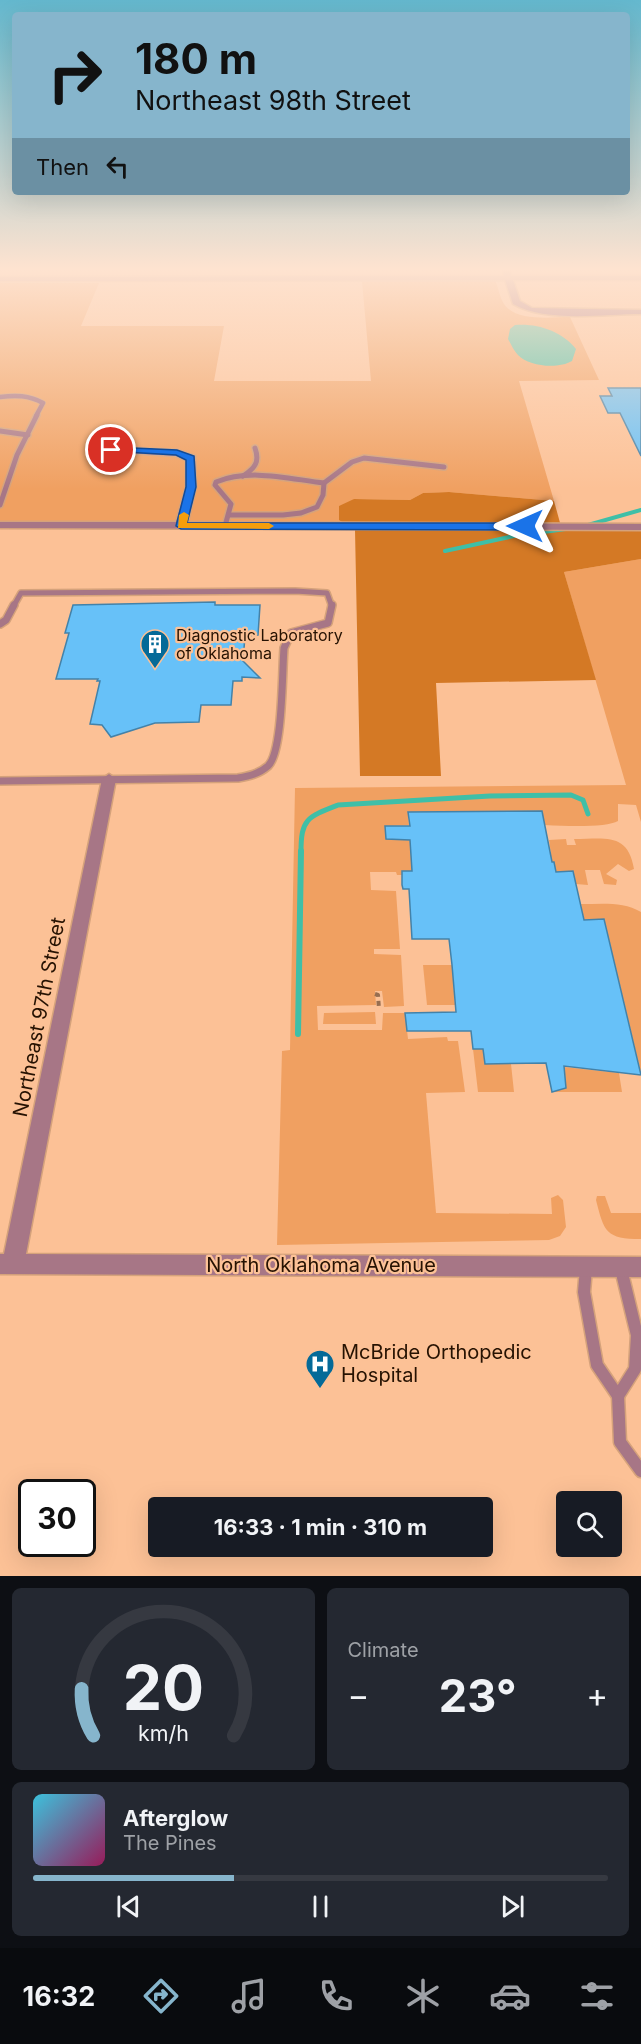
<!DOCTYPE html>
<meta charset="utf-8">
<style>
:root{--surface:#171b24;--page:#242831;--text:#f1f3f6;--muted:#9ea1a6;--line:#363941;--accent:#86b5cc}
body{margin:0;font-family:Inter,sans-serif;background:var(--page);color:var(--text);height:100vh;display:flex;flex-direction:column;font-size:22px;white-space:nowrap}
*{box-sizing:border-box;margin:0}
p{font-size:20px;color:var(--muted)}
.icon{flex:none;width:33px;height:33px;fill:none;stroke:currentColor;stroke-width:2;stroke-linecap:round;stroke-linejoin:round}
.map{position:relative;height:1576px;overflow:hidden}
.drawer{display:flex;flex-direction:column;gap:12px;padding:12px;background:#0d0f14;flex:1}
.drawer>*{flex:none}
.hud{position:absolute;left:12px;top:12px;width:618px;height:183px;border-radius:6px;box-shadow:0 6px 24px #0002;background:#86b5cc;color:#111;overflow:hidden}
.buttons{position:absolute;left:556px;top:1491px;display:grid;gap:12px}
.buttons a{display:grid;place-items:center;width:66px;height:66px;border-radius:6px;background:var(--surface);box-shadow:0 6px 24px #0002;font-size:30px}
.speed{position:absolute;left:18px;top:1479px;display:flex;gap:12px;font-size:30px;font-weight:700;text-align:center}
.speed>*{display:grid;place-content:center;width:78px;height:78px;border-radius:50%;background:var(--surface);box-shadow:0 6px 24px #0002;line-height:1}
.speed .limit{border:3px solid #111;border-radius:9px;background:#fff;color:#111}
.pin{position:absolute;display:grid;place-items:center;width:51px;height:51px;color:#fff;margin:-26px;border:3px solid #fff;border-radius:50%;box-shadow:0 2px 6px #0007}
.me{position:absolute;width:66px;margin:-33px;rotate:270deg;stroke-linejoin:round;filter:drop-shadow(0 0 4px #0008)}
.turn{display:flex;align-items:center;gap:21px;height:126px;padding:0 24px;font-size:27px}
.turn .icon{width:78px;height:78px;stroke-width:2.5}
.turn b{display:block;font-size:42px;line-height:51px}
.then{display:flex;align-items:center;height:57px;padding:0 24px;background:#0003;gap:12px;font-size:22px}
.big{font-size:45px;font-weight:700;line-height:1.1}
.drawer .widget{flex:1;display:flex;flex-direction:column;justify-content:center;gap:9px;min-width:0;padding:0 21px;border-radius:9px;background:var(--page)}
.drawer .dial{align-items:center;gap:0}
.dial svg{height:156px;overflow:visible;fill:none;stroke:var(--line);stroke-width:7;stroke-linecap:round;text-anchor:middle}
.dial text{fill:var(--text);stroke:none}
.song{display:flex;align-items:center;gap:18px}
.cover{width:72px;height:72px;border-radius:9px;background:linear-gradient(135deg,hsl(190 70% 55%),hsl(330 70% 35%))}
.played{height:6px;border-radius:3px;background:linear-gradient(90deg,var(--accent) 35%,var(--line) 35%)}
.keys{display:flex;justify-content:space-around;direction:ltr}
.heat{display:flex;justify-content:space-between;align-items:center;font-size:33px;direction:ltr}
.drawer .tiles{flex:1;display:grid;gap:12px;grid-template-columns:1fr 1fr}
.widget:last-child{grid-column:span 2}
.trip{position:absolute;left:148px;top:1497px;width:345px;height:60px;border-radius:6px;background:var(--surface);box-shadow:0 6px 24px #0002;font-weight:700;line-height:60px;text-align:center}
.menu{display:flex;height:96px;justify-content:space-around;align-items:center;background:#090b0e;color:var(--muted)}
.menu .icon{width:42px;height:42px}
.menu .active{color:var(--accent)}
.menu b{font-size:27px;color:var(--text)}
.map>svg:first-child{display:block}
</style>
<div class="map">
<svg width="641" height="1576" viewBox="0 0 641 1576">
<rect width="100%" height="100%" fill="#fcc196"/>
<g fill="#f0a061">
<path d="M495 280C498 287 500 298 504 304 516 322 551 317 570 317L599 380 519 381 554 501 449 492 423 493 410 500 354 499 345 524 0 522V283H99L81 326H224L214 381H371L362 281Z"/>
<path d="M641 559V822L636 805 618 804V821C594 835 445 816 408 813L409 825 385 826 386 839 410 840 429 871H402V875H397L396 872H370L371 890 396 891 400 949H374V954L401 955 404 1006 384 1007 382 991H375L376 1005 317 1006 318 1030H382L383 1013H405L408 1039 447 1037 448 1041H458L465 1092 426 1093 436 1213 552 1214 551 1198 558 1195 563 1200 566 1227 560 1236 549 1240 277 1245 282 1051 290 1050 295 788 626 785 564 572Z"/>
<path d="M566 839 567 845H576L574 839C605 839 628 832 634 869L629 871 618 864 606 874 617 880 616 885 604 884 600 870H585L588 885 576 884 573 871 556 872 554 862 522 864 520 854H551L549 840Z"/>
<path d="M581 904C601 904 623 901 641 912V1073L604 919 584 920Z"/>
<polygon points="423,965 452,965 455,1005 427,1005"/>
<polygon points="375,1012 376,1024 323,1024 324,1013"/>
<polygon points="473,1049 483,1049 485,1064 511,1064 514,1092 478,1092"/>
<polygon points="564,1067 619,1073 622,1092 552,1092 566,1088"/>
<path d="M597 1196H605L611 1213H641V1239C606 1239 604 1232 596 1200Z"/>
</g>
<polygon fill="#d47925" points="449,492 554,501 562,530 641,529 641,559 564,572 596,680 436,683 441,776 360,776 355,530 339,520 339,506 354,499 410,500 423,493"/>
<path fill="#3fbfa7" d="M515 325C537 323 562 331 576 349L572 361C559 369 529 367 518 355 514 351 511 344 508 339L510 329Z"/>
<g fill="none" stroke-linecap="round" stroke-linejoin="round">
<g stroke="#3fbfa7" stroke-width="4">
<polyline points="588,525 641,510"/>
<polyline points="445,551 514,536 573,528"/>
</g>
<path stroke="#3fbfa7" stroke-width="5" d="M301 852C301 819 307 817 338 805L490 796 571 795 583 800 588 814"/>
<polyline stroke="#3fbfa7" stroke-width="6" points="298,1034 301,851"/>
</g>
<g fill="#67c1f8" stroke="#4382a9" stroke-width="1.5">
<polygon points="608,388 641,388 641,456 620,413 608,413 600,396 612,396"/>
<polygon points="215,602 215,605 260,605 258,635 245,636 243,661 260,678 242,677 242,681 233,681 231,705 201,705 199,722 155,723 111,737 102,725 90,724 100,681 97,681 98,679 56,679 69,633 65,633 73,605"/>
<polygon points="542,811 552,862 554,862 556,872 573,871 584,920 604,919 641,1075 564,1066 566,1088 552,1092 546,1063 485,1064 483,1049 473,1049 471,1031 407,1031 405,1013 456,1012 452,965 449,939 412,939 409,889 403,889 402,885 402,871 412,871 410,840 386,839 385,826 410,826 408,812"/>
</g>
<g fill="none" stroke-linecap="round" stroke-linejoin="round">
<g stroke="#d5a27b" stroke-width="6">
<path id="service-far3" d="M0 397C15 395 29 395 43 403L36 416"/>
</g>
<g stroke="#d5a27b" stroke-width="8">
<g id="service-far2">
<polyline points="0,431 28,435"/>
<path d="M243 476C255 468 260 462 255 448"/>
<polyline points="0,505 17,455 37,415"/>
<polyline points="229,515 283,515 301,513 317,507 323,495 324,483"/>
<path d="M225 526 231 504 215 485 216 482C250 468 289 479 324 483L352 462 364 458 444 467"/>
<polyline points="13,607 21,593 295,591 327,593 332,607"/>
</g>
</g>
<g stroke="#d5a27b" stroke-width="10">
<g id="service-far1">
<polyline points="0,624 6,620 14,605"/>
<path d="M0 781 238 778C249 776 259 774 268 766 283 752 282 672 284 648L291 633 328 623 332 605"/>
</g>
</g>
<g stroke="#d5a27b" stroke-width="15">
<g id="service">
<polyline points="586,1268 584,1292 597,1365 618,1396 620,1442 641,1471"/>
<polyline points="618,1396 635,1369 637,1335 621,1269"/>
</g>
</g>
<g stroke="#d5a27b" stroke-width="3">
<g id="minor">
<path d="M503 269H509L511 276H641V280H513L520 301 532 308 641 310V314C603 314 546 323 513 304L505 280 0 281V277L504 276Z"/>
<polygon points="111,447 177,450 195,456 196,487 188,522 641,524 641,530 0,528 0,522 176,522 186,487 186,460 176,456 107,452 106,450"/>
<polygon points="109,774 116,779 26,1254 641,1257 641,1277 0,1274 0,1254 4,1254 102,779"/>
</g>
</g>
<polyline stroke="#976e50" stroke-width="4" stroke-dasharray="5 4" stroke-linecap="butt" points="375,994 378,995 379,1009"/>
<use href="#service-far3" stroke="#a77686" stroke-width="4.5"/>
<use href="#service-far2" stroke="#a77686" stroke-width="5"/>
<use href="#service-far1" stroke="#a77686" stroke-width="7"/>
<use href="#service" stroke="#a77686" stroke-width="12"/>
<use href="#minor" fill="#a77686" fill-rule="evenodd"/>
</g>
<linearGradient id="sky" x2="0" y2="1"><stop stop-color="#64b8ce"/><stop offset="0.55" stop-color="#fee3d0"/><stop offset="1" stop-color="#fee3d0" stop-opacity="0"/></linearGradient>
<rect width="641" height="489" fill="url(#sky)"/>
<polygon fill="#1a73e8" stroke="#114b97" stroke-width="1.5" points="111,447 177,450 194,456 196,487 187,523 525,523 531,526 525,530 181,529 176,526 186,487 186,460 176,455 108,451 108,448"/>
<polygon fill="#f59e0b" points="184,512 189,515 187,523 269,523 274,526 269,529 178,528 179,515"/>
<defs>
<g id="building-pin" transform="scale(1.5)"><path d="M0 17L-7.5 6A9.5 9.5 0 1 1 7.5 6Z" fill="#046a98" stroke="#fcc196"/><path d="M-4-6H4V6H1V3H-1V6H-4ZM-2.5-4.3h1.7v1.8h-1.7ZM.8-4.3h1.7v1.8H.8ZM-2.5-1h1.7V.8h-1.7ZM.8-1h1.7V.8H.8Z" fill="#fff"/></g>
<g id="hospital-pin" transform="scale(1.5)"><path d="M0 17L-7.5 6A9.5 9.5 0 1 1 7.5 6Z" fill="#046a98" stroke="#fcc196"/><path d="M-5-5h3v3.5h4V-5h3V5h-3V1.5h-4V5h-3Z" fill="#fff"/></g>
</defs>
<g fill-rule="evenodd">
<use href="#building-pin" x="155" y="644"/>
<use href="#hospital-pin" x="320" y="1364"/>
</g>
<g text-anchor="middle" stroke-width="4.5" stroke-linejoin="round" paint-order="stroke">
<g font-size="16" fill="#261202" stroke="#fcc196" text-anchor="start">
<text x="176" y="641">Diagnostic Laboratory<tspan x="176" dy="18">of Oklahoma</tspan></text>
</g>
<g font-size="20" fill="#261202" stroke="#fcc196">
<text transform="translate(39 1017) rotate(-79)" y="7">Northeast 97th Street</text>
<text x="321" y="1272">North Oklahoma Avenue</text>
</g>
<g font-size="20" fill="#261202" stroke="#fcc196" text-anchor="start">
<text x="341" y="1359">McBride Orthopedic<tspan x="341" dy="23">Hospital</tspan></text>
</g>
</g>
</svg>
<div class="buttons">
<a><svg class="icon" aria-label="search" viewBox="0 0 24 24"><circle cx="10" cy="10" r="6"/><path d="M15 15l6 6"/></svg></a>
</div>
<div class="speed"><div class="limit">30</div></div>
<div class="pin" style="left:111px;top:450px;background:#d93025"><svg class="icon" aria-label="arrive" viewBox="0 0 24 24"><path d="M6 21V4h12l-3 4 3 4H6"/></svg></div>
<svg class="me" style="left:525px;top:526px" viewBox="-20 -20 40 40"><path d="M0-17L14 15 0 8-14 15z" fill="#1a73e8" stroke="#fff" stroke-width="4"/></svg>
<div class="trip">16:33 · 1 min · 310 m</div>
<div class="hud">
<div class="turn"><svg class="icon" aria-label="right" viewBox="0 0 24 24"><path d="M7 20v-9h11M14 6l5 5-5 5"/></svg><div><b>180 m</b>Northeast 98th Street</div></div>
<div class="then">Then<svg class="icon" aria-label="left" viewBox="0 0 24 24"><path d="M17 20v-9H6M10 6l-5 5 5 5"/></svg></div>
</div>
</div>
<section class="drawer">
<div class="tiles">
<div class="widget dial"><svg viewBox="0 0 100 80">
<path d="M14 69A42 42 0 1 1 86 69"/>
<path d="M14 69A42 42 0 0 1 8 45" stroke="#86b5cc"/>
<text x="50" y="56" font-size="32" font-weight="700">20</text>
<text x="50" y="72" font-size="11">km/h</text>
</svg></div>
<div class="widget"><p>Climate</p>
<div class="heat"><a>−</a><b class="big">23°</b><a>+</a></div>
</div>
<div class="widget">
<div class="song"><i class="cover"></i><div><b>Afterglow</b><p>The Pines</p></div></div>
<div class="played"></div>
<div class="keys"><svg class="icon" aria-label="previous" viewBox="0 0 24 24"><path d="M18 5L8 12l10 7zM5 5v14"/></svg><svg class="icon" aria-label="pause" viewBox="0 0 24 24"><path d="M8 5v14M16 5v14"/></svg><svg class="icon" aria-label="next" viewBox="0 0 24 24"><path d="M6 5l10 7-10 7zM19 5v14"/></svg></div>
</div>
</div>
</section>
<nav class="menu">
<b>16:32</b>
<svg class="icon active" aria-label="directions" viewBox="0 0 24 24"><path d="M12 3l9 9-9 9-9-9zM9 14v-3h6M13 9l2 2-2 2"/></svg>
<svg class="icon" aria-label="music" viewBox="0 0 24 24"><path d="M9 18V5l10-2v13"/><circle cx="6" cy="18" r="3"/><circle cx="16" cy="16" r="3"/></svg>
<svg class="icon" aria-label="phone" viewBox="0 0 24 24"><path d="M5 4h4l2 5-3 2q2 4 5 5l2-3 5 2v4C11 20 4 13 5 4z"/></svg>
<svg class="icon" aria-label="climate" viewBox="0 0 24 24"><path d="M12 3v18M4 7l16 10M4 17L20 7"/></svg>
<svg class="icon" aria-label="car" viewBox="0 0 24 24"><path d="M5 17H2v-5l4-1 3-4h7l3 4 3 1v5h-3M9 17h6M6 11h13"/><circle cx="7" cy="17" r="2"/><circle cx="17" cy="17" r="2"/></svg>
<svg class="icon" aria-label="filters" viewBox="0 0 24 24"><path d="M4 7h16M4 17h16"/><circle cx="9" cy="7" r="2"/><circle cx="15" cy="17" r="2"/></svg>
</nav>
